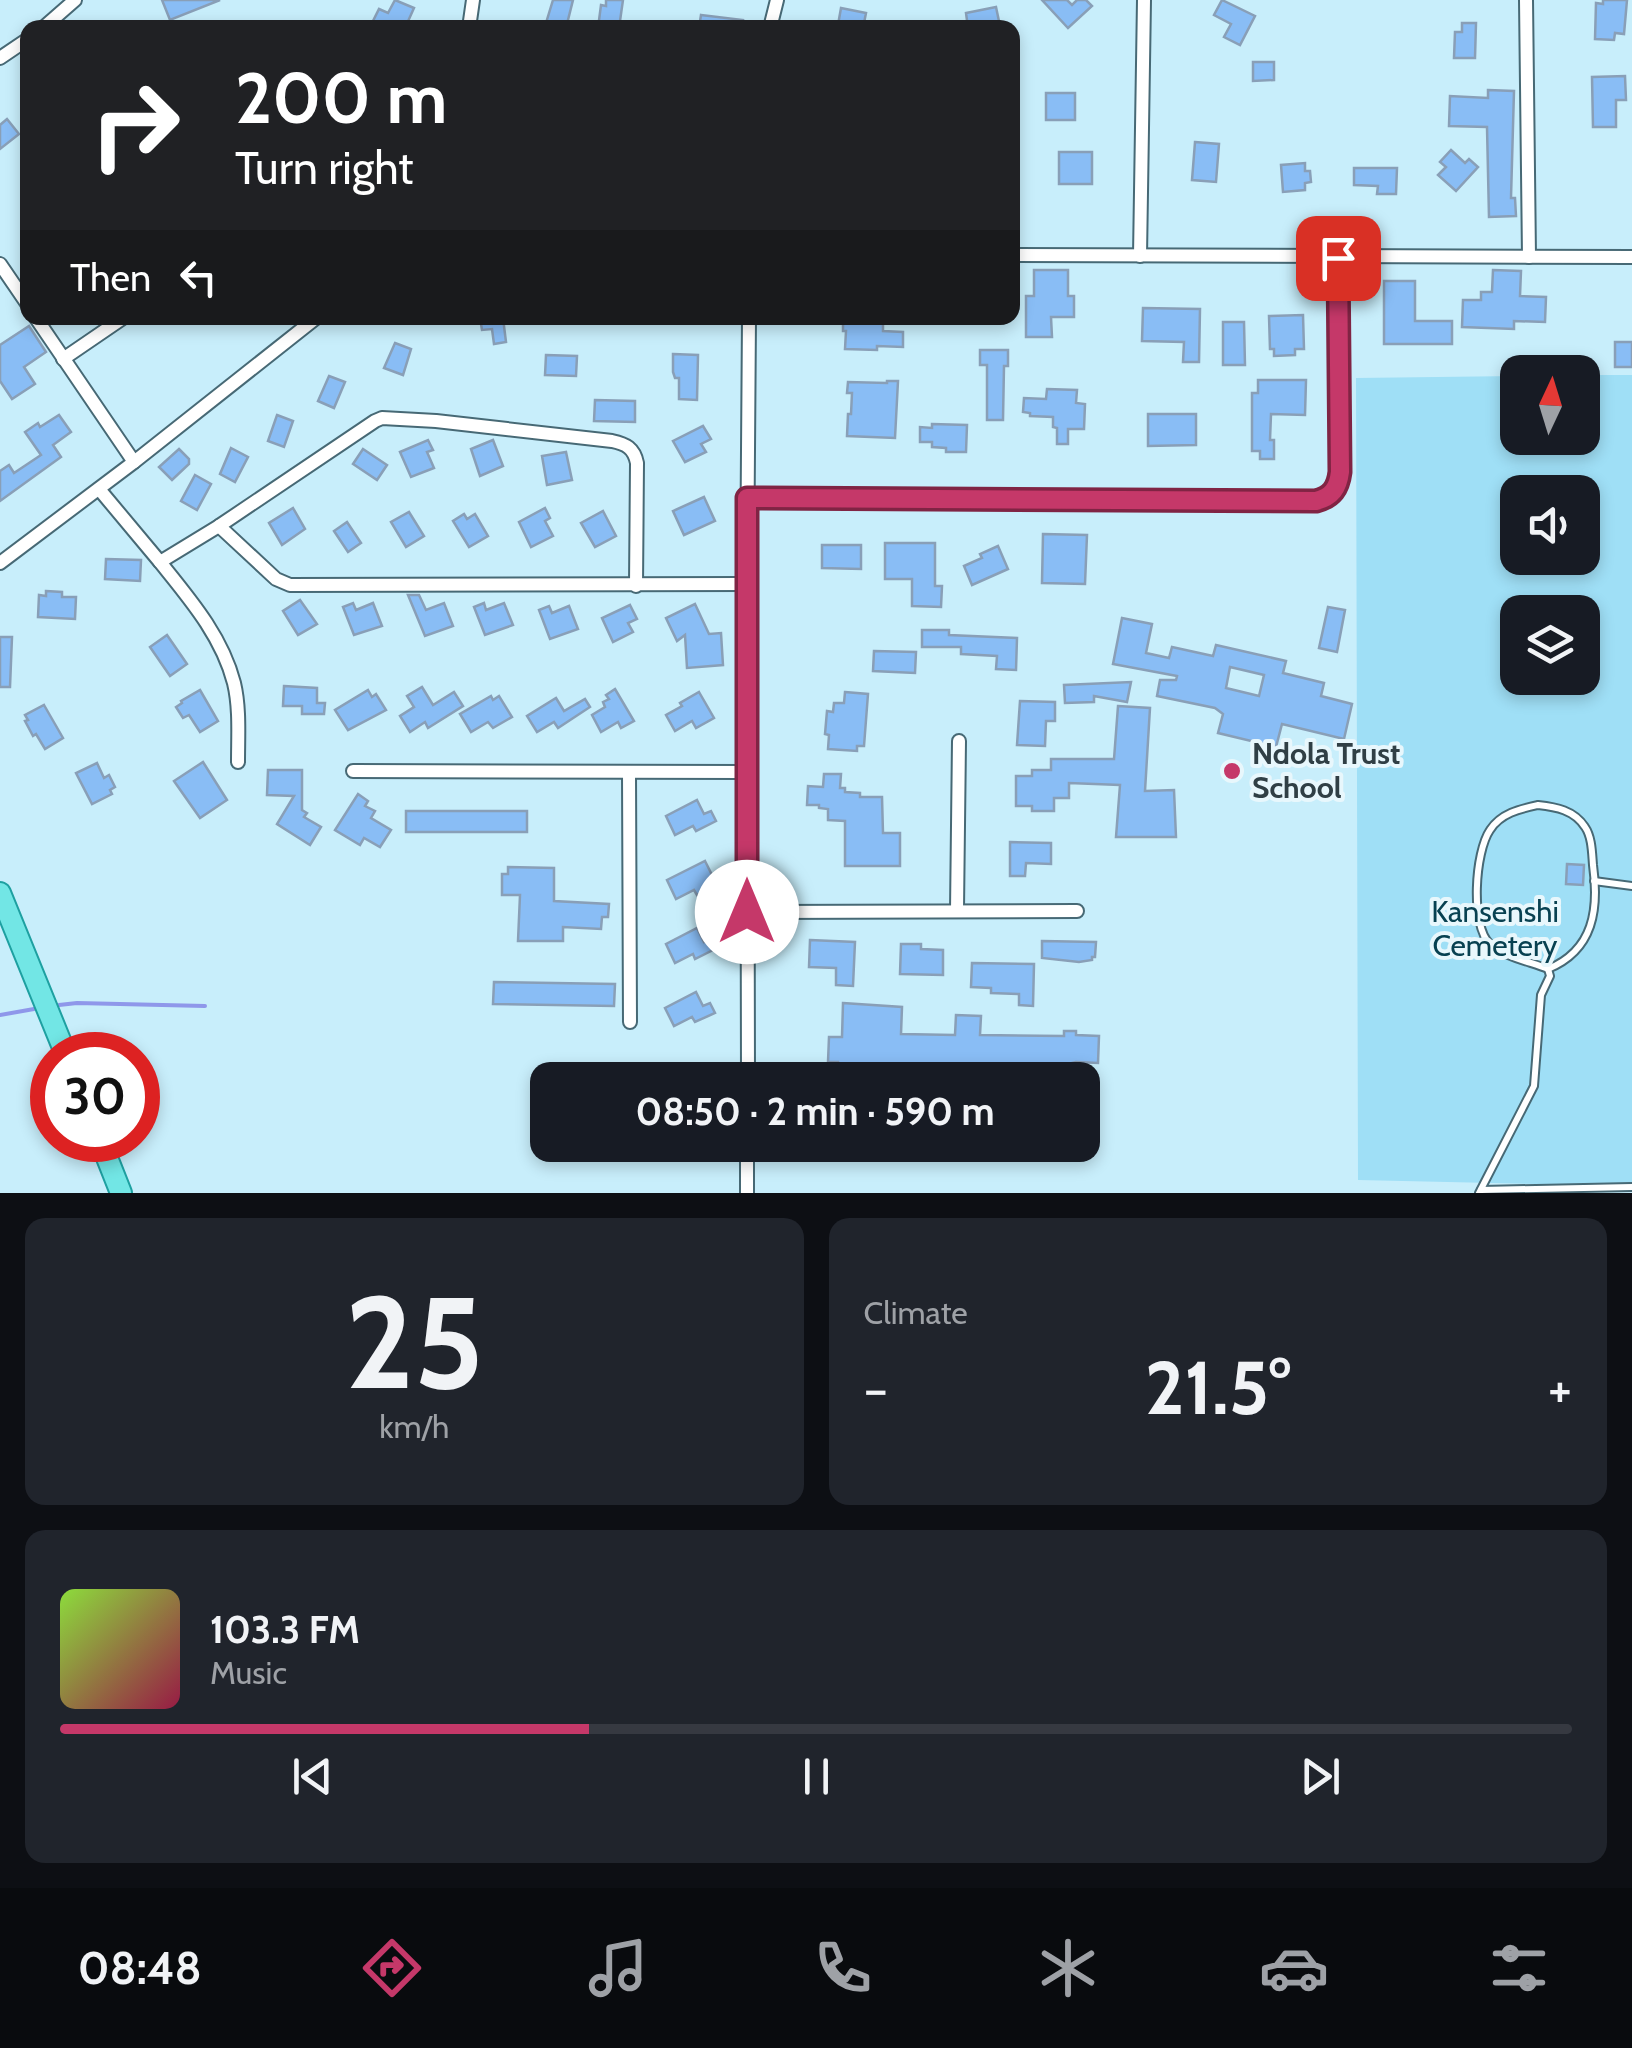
<!DOCTYPE html>
<meta charset="utf-8">
<style>
:root{--surface:#171b24;--page:#20242c;--text:#f1f3f6;--muted:#9ea1a6;--line:#363941;--accent:#c53869}
body{margin:0;font-family:Cabin,sans-serif;background:var(--page);color:var(--text);height:100vh;display:flex;flex-direction:column;font-size:38px;white-space:nowrap}
*{box-sizing:border-box;margin:0}
p{font-size:32px;color:var(--muted)}
.icon{flex:none;width:55px;height:55px;fill:none;stroke:currentColor;stroke-width:2;stroke-linecap:round;stroke-linejoin:round}
.map{position:relative;height:1193px;overflow:hidden}
.details{display:flex;flex-direction:column;gap:25px;padding:25px;background:#0d0f14;flex:1}
.details>*{flex:none}
.top-card{position:absolute;left:20px;top:20px;width:1000px;height:305px;border-radius:20px;box-shadow:0 5px 15px #0003;background:#202124;color:#fff;overflow:hidden}
.needle{width:65px;rotate:4deg}
.controls{position:absolute;left:1500px;top:355px;display:grid;gap:20px}
.controls a{display:grid;place-items:center;width:100px;height:100px;border-radius:20px;background:var(--surface);box-shadow:0 5px 15px #0003;font-size:50px}
.speed{position:absolute;left:30px;top:1032px;display:flex;gap:20px;font-size:50px;font-weight:700;text-align:center}
.speed>*{display:grid;place-content:center;width:130px;height:130px;border-radius:50%;background:var(--surface);box-shadow:0 5px 15px #0003;line-height:1}
.speed .limit{border:15px solid #d22;background:#fff;color:#111}
.pin{position:absolute;display:grid;place-items:center;width:85px;height:85px;color:#fff;margin:-42px;border-radius:20px;box-shadow:0 5px 15px #0006}
.me{position:absolute;width:110px;margin:-55px;rotate:0deg;stroke-linejoin:round;filter:drop-shadow(0 0 8px #0008)}
.turn{display:flex;align-items:center;gap:35px;height:210px;padding:0 50px;font-size:45px}
.turn .icon{width:130px;height:130px;stroke-width:2.5}
.turn b{display:block;font-size:70px;line-height:85px}
.then{display:flex;align-items:center;height:95px;padding:0 50px;background:#0003;gap:20px;font-size:38px}
.big{font-size:75px;font-weight:800;line-height:1.1}
.details .tile{flex:1;display:flex;flex-direction:column;justify-content:center;gap:15px;min-width:0;padding:0 35px;border-radius:20px;background:var(--page)}
.details .dial{align-items:center;gap:0}
.dial b{font-size:130px;line-height:1}
.song{display:flex;align-items:center;gap:30px}
.cover{width:120px;height:120px;border-radius:15px;background:linear-gradient(135deg,hsl(90 70% 55%),hsl(340 70% 35%))}
.played{height:10px;border-radius:5px;background:linear-gradient(90deg,var(--accent) 35%,var(--line) 35%)}
.keys{display:flex;justify-content:space-around;direction:ltr}
.heat{display:flex;justify-content:space-between;align-items:center;font-size:55px;direction:ltr}
.details .tiles{flex:1;display:grid;gap:25px;grid-template-columns:1fr 1fr}
.tile:last-child{grid-column:span 2}
.trip{position:absolute;left:530px;top:1062px;width:570px;height:100px;border-radius:20px;background:var(--surface);box-shadow:0 5px 15px #0003;font-weight:800;line-height:100px;text-align:center}
.tabs{display:flex;height:160px;justify-content:space-around;align-items:center;background:#090b0e;color:var(--muted)}
.tabs .icon{width:70px;height:70px}
.tabs .on{color:var(--accent)}
.tabs b{font-size:45px;color:var(--text)}
.map>svg:first-child{display:block}
</style>
<div class="map">
<svg width="1632" height="1193" viewBox="0 0 1632 1193">
<rect width="100%" height="100%" fill="#c8eefb"/>
<path fill="#9fdff6" fill-rule="evenodd" d="M1583 375H1632V1186L1358 1180 1356 378 1517 376 1518 438H1582ZM1518 492H1582V558H1518ZM1518 612H1582V678H1518Z"/>
<g fill="none" stroke-linecap="round" stroke-linejoin="round">
<g stroke="#8f97ea" stroke-width="4">
<polyline points="59,1005 77,1003 205,1006"/>
<polyline points="0,1015 34,1009"/>
</g>
</g>
<g fill="#89bdf5" stroke="#899fb7" stroke-width="2.5" fill-rule="evenodd">
<polygon points="162,0 220,0 170,20"/>
<polygon points="395,0 414,8 405,28 381,28 372,23 379,9 388,13"/>
<polygon points="553,0 573,0 566,28 546,23"/>
<polygon points="606,0 623,0 619,28 598,28 601,5 606,6"/>
<polygon points="1042,0 1067,0 1072,5 1077,0 1086,0 1092,6 1068,28"/>
<polygon points="1222,0 1255,16 1240,45 1224,37 1231,24 1214,15"/>
<polygon points="1603,0 1627,0 1624,34 1615,33 1614,40 1595,39 1596,3 1603,4"/>
<polygon points="996,7 1000,26 968,28 966,13"/>
<polygon points="841,8 866,13 863,28 838,25"/>
<polygon points="701,15 743,20 742,28 699,28"/>
<polygon points="1462,23 1476,23 1475,58 1454,58 1455,32 1462,32"/>
<polygon points="1253,62 1274,62 1274,80 1253,81"/>
<polygon points="1625,76 1626,100 1616,100 1616,127 1593,127 1592,77"/>
<polygon points="1488,90 1514,91 1511,198 1515,198 1516,216 1489,217 1487,127 1449,126 1450,96 1488,98"/>
<rect x="1046" y="93" width="29" height="27"/>
<polygon points="7,119 19,134 0,149 0,125"/>
<polygon points="1195,142 1219,144 1216,182 1192,180"/>
<polygon points="1451,150 1465,163 1469,159 1478,167 1456,191 1438,175 1446,167 1440,162"/>
<rect x="1059" y="152" width="33" height="32"/>
<polygon points="1305,163 1305,171 1310,171 1311,182 1305,183 1305,190 1283,192 1281,165"/>
<polygon points="1354,168 1397,168 1396,194 1377,194 1378,186 1354,185"/>
<polygon points="1034,270 1068,270 1068,296 1074,296 1074,317 1051,317 1052,337 1026,337 1026,296 1034,296"/>
<polygon points="1493,270 1521,271 1520,296 1546,297 1545,322 1514,321 1514,329 1462,327 1463,300 1481,300 1481,292 1492,292"/>
<polygon points="1384,281 1415,281 1415,321 1452,321 1452,344 1384,344"/>
<polygon points="1143,308 1200,309 1199,362 1183,362 1184,342 1142,341"/>
<polygon points="1303,315 1304,349 1295,349 1295,355 1274,356 1274,349 1270,349 1269,316"/>
<polygon points="480,318 503,318 506,342 494,344 492,329 482,330"/>
<polygon points="843,318 876,318 876,320 883,320 883,331 903,332 903,347 877,346 877,350 845,349 846,331 843,331"/>
<polygon points="1223,322 1244,322 1245,365 1223,365"/>
<polygon points="29,326 46,352 24,367 35,384 12,399 0,381 0,345"/>
<rect x="1615" y="342" width="17" height="25"/>
<polygon points="395,343 411,349 403,375 384,368"/>
<polygon points="980,350 1008,350 1008,366 1004,366 1003,420 987,420 987,365 980,365"/>
<polygon points="673,354 698,355 697,400 679,399 679,378 675,378 673,372"/>
<polygon points="546,355 577,356 576,376 545,375"/>
<polygon points="329,376 345,382 334,408 318,401"/>
<polygon points="1258,380 1306,380 1305,415 1271,414 1270,440 1274,440 1274,459 1260,459 1260,451 1252,451 1252,393 1258,393"/>
<polygon points="887,381 898,381 895,438 847,436 848,414 851,414 852,393 847,393 848,382 887,383"/>
<polygon points="1047,389 1077,390 1076,403 1085,404 1084,429 1068,429 1068,444 1057,444 1057,428 1053,427 1053,417 1030,416 1030,413 1023,412 1024,398 1046,399"/>
<polygon points="595,400 635,401 635,422 594,421"/>
<polygon points="1148,414 1196,414 1196,445 1148,446"/>
<polygon points="59,415 71,432 53,445 61,457 0,501 0,471 9,465 14,473 41,455 25,432 38,423 40,427"/>
<polygon points="277,415 293,421 284,447 268,441"/>
<polygon points="932,424 967,425 966,452 946,452 946,448 932,447 932,442 920,442 920,427 932,428"/>
<polygon points="703,426 711,439 701,444 706,452 685,462 673,441"/>
<polygon points="428,440 433,450 427,452 434,468 411,477 400,452"/>
<polygon points="493,440 503,466 480,476 471,449"/>
<polygon points="231,448 248,457 235,482 220,474"/>
<polygon points="179,449 189,459 189,464 172,480 159,467"/>
<polygon points="363,449 387,465 377,480 353,464"/>
<polygon points="566,452 572,480 547,485 542,456"/>
<polygon points="195,475 211,484 197,510 181,501"/>
<polygon points="704,497 715,521 684,535 673,511"/>
<polygon points="293,508 305,529 282,545 269,523"/>
<polygon points="545,508 550,518 545,521 553,536 531,547 519,522"/>
<polygon points="603,511 616,536 595,547 581,523"/>
<polygon points="409,512 424,536 406,547 391,522"/>
<polygon points="464,514 467,519 475,514 488,536 469,547 453,521"/>
<polygon points="347,522 361,543 348,552 334,531"/>
<polygon points="1043,534 1087,535 1085,584 1042,583"/>
<polygon points="885,543 935,543 935,586 942,586 941,607 912,606 912,579 885,579"/>
<polygon points="822,545 861,545 861,569 822,568"/>
<polygon points="998,546 1008,569 972,585 964,566 982,558 980,554"/>
<polygon points="106,559 141,560 140,581 105,579"/>
<polygon points="46,591 62,592 62,597 76,597 75,619 38,617 39,595 46,596"/>
<polygon points="408,595 419,595 426,610 444,603 453,626 425,636"/>
<polygon points="300,600 317,624 298,635 283,611"/>
<polygon points="353,603 356,610 373,603 382,626 354,635 343,607"/>
<polygon points="484,603 486,610 504,603 513,625 485,635 474,607"/>
<polygon points="695,604 709,634 721,633 723,665 687,668 685,635 677,641 666,618"/>
<polygon points="630,605 637,619 628,623 633,632 613,642 602,618"/>
<polygon points="549,606 552,613 569,606 578,629 550,639 539,610"/>
<polygon points="1328,607 1345,610 1337,652 1319,648"/>
<path d="M1122 618 1152 624 1146 653 1169 658 1172 647 1213 656 1216 645 1286 661 1283 673 1324 683 1321 696 1352 704 1344 739 1282 724 1276 747 1218 733 1223 714 1215 708 1157 696 1160 680H1176L1177 676 1113 664ZM1230 667 1264 675 1259 696 1226 688Z"/>
<polygon points="922,630 949,630 949,635 1017,638 1016,670 996,669 997,656 961,654 961,647 922,647"/>
<polygon points="167,635 187,664 170,676 150,647"/>
<polygon points="0,637 12,637 10,687 0,687"/>
<polygon points="874,651 916,652 915,673 873,671"/>
<polygon points="1131,682 1127,702 1094,696 1094,702 1065,703 1064,685"/>
<polygon points="284,686 317,688 317,703 325,703 324,714 302,714 302,706 283,706"/>
<polygon points="422,687 433,705 454,692 463,706 428,728 425,722 410,732 400,716 414,707 407,696"/>
<polygon points="615,689 634,721 621,728 618,722 601,732 592,715 605,707 603,702 609,699 606,695"/>
<polygon points="200,690 218,721 200,732 189,715 183,718 176,707 182,703 181,701"/>
<polygon points="368,690 372,697 376,694 386,710 348,730 335,710"/>
<polygon points="699,692 714,718 696,728 692,721 675,731 666,715 682,706 680,703"/>
<polygon points="845,692 868,694 864,746 857,746 857,751 828,749 829,735 825,734 827,711 833,712 834,703 844,703"/>
<polygon points="491,696 493,700 499,696 512,717 493,728 488,722 471,732 460,714"/>
<polygon points="556,698 564,711 585,699 590,707 558,728 554,722 537,732 527,716"/>
<polygon points="1020,701 1055,702 1055,721 1046,721 1045,746 1017,745"/>
<polygon points="44,705 63,738 45,749 36,734 33,736 25,721 28,720 25,715"/>
<polygon points="1118,706 1150,708 1145,791 1174,790 1176,837 1116,837 1120,785 1069,783 1069,798 1054,798 1054,811 1032,811 1032,806 1016,806 1016,776 1032,776 1032,770 1051,770 1051,759 1114,759"/>
<polygon points="203,762 227,800 200,818 174,781"/>
<polygon points="97,763 104,778 109,775 115,787 110,790 112,794 92,804 76,773"/>
<polygon points="268,770 302,770 302,810 307,813 304,817 321,827 310,845 277,824 294,796 267,795"/>
<polygon points="824,774 841,774 840,788 845,788 845,792 860,793 860,797 882,797 883,833 900,833 900,866 845,866 845,821 828,820 828,809 819,808 819,805 807,805 808,786 823,787"/>
<polygon points="358,794 368,801 365,806 375,811 371,818 391,830 380,847 364,838 360,845 335,830"/>
<polygon points="697,800 704,814 711,811 716,821 696,831 693,826 675,835 666,816"/>
<rect x="406" y="811" width="121" height="21"/>
<polygon points="1010,842 1051,843 1051,864 1026,863 1025,876 1010,876"/>
<polygon points="705,861 717,885 697,895 694,890 676,899 667,880"/>
<polygon points="1567,864 1584,865 1583,885 1566,884"/>
<polygon points="508,867 554,868 554,901 609,904 608,917 602,917 601,929 563,927 563,941 518,941 520,895 502,895 502,874 508,874"/>
<polygon points="697,928 704,942 710,939 715,949 695,959 693,954 675,963 666,944"/>
<polygon points="810,940 855,942 853,986 836,985 836,968 809,967"/>
<polygon points="1042,941 1096,942 1095,957 1092,957 1092,960 1079,962 1042,958"/>
<polygon points="901,944 921,944 921,949 943,950 943,975 900,974"/>
<polygon points="972,963 1034,964 1033,1006 1019,1005 1019,994 991,993 991,988 971,987"/>
<polygon points="494,982 615,984 614,1006 493,1004"/>
<polygon points="696,992 703,1006 710,1003 715,1013 695,1022 692,1017 674,1026 665,1008"/>
<polygon points="843,1003 902,1007 901,1034 955,1035 956,1015 981,1016 980,1035 1064,1036 1064,1031 1076,1031 1076,1035 1099,1036 1098,1063 1076,1062 1068,1064 1068,1068 1043,1069 1029,1068 1030,1064 1003,1064 1003,1068 938,1064 938,1068 875,1064 873,1070 838,1068 838,1062 828,1062 829,1037 842,1037"/>
<polygon points="799,1145 825,1145 825,1160 798,1158"/>
</g>
<g fill="none" stroke-linecap="round" stroke-linejoin="round">
<g stroke="#476975" stroke-width="10">
<g id="service">
<path d="M1538 805C1556 807 1574 810 1585 827 1592 837 1592 853 1593 865 1599 909 1594 950 1548 969 1531 962 1504 957 1490 944 1470 925 1475 852 1490 830 1501 813 1520 809 1538 805Z"/>
<polyline points="1594,881 1632,886"/>
<polyline points="1481,1190 1632,1187"/>
<polyline points="1479,1193 1534,1086 1541,995 1550,976 1548,969"/>
</g>
</g>
<g stroke="#476975" stroke-width="16">
<g id="minor">
<polyline points="1526,0 1529,257"/>
<polyline points="43,28 75,0"/>
<polyline points="469,28 473,0"/>
<polyline points="770,28 777,0"/>
<polyline points="0,58 28,39"/>
<polyline points="1012,255 1632,257"/>
<polyline points="1140,256 1144,0"/>
<polyline points="0,264 28,305"/>
<polyline points="63,359 123,318"/>
<polyline points="134,462 316,318"/>
<path d="M99 489 160 562 219 526 375 421 382 418 436 421 612 441C626 444 634 448 637 463L636 586"/>
<path d="M747 497 1315 501C1331 497 1338 488 1340 472L1338 258"/>
<polyline points="219,526 276,579 290,585 747,584"/>
<path d="M160 562C189 598 222 636 234 683 240 708 238 736 238 762"/>
<polyline points="0,563 134,462 36,318"/>
<polyline points="353,771 747,772"/>
<polyline points="629,773 630,1022"/>
<polyline points="957,910 959,741"/>
<polyline points="747,912 1077,911"/>
<polyline points="748,1080 747,584 749,318"/>
<polyline points="747,1193 747,1145"/>
</g>
</g>
<g stroke="#1ea0a1" stroke-width="24">
<g id="primary">
<polyline points="0,893 66,1055"/>
<polyline points="100,1140 121,1193"/>
</g>
</g>
<use href="#service" stroke="#fff" stroke-width="6"/>
<use href="#minor" stroke="#fff" stroke-width="12"/>
<use href="#primary" stroke="#72e6e5" stroke-width="20"/>
</g>
<g fill="none" stroke-linecap="round" stroke-linejoin="round">
<g stroke="#802444" stroke-width="25">
<path id="route" d="M747 912V498L1316 501C1332 497 1338 488 1340 472L1338 258"/>
</g>
<use href="#route" stroke="#c53869" stroke-width="18"/>
</g>
<circle fill="#c53869" stroke="#e8f7fc" stroke-width="4" cx="1232" cy="771" r="10"/>
<g text-anchor="middle" stroke-width="8" stroke-linejoin="round" paint-order="stroke">
<g font-size="30" font-weight="bold" fill="#303f45" stroke="#e8f7fc" text-anchor="start">
<text x="1252" y="764">Ndola Trust<tspan x="1252" dy="34">School</tspan></text>
</g>
<g font-size="30" fill="#084151" stroke="#e8f7fc">
<text x="1495" y="922">Kansenshi<tspan x="1495" dy="34">Cemetery</tspan></text>
</g>
</g>
</svg>
<div class="controls">
<a><svg class="needle" viewBox="-14 -14 28 28"><path d="M0-13l5 13h-10z" fill="#e53935"/><path d="M0 13l5-13h-10z" fill="#9ea1a6"/></svg></a>
<a><svg class="icon" aria-label="sound" viewBox="0 0 24 24"><path d="M4 9h4l5-4v14l-5-4H4zM17 9q2 3 0 6"/></svg></a>
<a><svg class="icon" aria-label="layers" viewBox="0 0 24 24"><path d="M12 4l9 5-9 5-9-5zM3 14l9 5 9-5"/></svg></a>
</div>
<div class="speed"><div class="limit">30</div></div>
<div class="pin" style="left:1338px;top:258px;background:#d93025"><svg class="icon" aria-label="arrive" viewBox="0 0 24 24"><path d="M6 21V4h12l-3 4 3 4H6"/></svg></div>
<svg class="me" style="left:747px;top:912px" viewBox="-20 -20 40 40"><circle r="19" fill="#fff"/><path d="M0-13L10 11 0 6-10 11z" fill="#c53869"/></svg>
<div class="trip">08:50 · 2 min · 590 m</div>
<div class="top-card">
<div class="turn"><svg class="icon" aria-label="right" viewBox="0 0 24 24"><path d="M7 20v-9h11M14 6l5 5-5 5"/></svg><div><b>200 m</b>Turn right</div></div>
<div class="then">Then<svg class="icon" aria-label="left" viewBox="0 0 24 24"><path d="M17 20v-9H6M10 6l-5 5 5 5"/></svg></div>
</div>
</div>
<section class="details">
<div class="tiles">
<div class="tile dial"><b>25</b><p>km/h</p></div>
<div class="tile"><p>Climate</p>
<div class="heat"><a>−</a><b class="big">21.5°</b><a>+</a></div>
</div>
<div class="tile">
<div class="song"><i class="cover"></i><div><b>103.3 FM</b><p>Music</p></div></div>
<div class="played"></div>
<div class="keys"><svg class="icon" aria-label="previous" viewBox="0 0 24 24"><path d="M18 5L8 12l10 7zM5 5v14"/></svg><svg class="icon" aria-label="pause" viewBox="0 0 24 24"><path d="M8 5v14M16 5v14"/></svg><svg class="icon" aria-label="next" viewBox="0 0 24 24"><path d="M6 5l10 7-10 7zM19 5v14"/></svg></div>
</div>
</div>
</section>
<nav class="tabs">
<b>08:48</b>
<svg class="icon on" aria-label="directions" viewBox="0 0 24 24"><path d="M12 3l9 9-9 9-9-9zM9 14v-3h6M13 9l2 2-2 2"/></svg>
<svg class="icon" aria-label="music" viewBox="0 0 24 24"><path d="M9 18V5l10-2v13"/><circle cx="6" cy="18" r="3"/><circle cx="16" cy="16" r="3"/></svg>
<svg class="icon" aria-label="phone" viewBox="0 0 24 24"><path d="M5 4h4l2 5-3 2q2 4 5 5l2-3 5 2v4C11 20 4 13 5 4z"/></svg>
<svg class="icon" aria-label="climate" viewBox="0 0 24 24"><path d="M12 3v18M4 7l16 10M4 17L20 7"/></svg>
<svg class="icon" aria-label="car" viewBox="0 0 24 24"><path d="M5 17H2v-5l4-1 3-4h7l3 4 3 1v5h-3M9 17h6M6 11h13"/><circle cx="7" cy="17" r="2"/><circle cx="17" cy="17" r="2"/></svg>
<svg class="icon" aria-label="filters" viewBox="0 0 24 24"><path d="M4 7h16M4 17h16"/><circle cx="9" cy="7" r="2"/><circle cx="15" cy="17" r="2"/></svg>
</nav>
